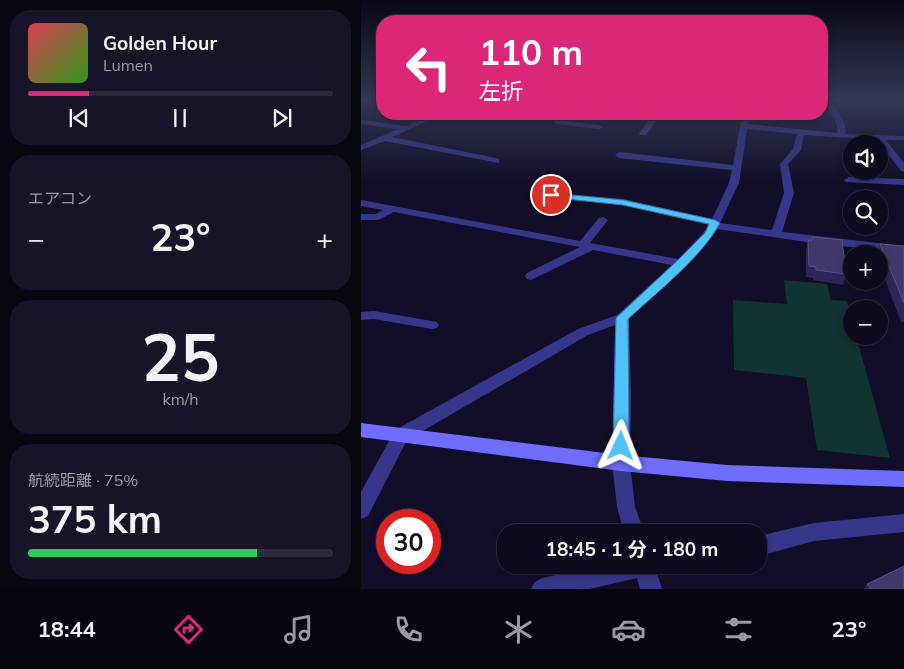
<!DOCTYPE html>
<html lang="ja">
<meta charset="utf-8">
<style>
:root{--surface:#0e0a1f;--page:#171328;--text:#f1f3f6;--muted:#9b9aa4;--line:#2e2b3d;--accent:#db2777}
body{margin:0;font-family:Mulish,"Noto Sans JP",sans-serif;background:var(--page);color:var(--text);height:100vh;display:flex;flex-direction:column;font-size:19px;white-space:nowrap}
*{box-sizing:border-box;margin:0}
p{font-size:16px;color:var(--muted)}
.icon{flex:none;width:28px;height:28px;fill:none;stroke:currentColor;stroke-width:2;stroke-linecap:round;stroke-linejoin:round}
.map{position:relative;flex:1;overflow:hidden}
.panel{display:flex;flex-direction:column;gap:10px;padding:10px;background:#080611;width:361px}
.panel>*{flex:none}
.top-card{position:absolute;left:15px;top:15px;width:452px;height:105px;border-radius:20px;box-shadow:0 2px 8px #0003,0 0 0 1px var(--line);background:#db2777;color:#fff;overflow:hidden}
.buttons{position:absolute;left:482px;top:135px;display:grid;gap:10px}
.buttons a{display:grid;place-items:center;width:45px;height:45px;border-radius:50%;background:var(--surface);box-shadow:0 2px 8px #0003,0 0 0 1px var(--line);font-size:25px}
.speed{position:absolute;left:15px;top:509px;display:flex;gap:10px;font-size:25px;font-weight:700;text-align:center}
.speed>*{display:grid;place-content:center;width:65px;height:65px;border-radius:50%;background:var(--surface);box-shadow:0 2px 8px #0003,0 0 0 1px var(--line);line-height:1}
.speed .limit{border:8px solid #d22;background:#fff;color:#111}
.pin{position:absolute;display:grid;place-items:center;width:42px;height:42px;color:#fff;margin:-21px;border:2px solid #fff;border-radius:50%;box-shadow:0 1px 5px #0007}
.me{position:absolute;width:55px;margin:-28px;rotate:2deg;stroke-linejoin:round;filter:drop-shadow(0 0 4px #0008)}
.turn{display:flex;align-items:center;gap:18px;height:105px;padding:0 20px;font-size:22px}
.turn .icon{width:65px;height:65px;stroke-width:2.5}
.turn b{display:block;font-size:35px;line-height:42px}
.big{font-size:38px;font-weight:700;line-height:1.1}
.panel .card{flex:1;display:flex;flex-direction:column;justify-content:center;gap:8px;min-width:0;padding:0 18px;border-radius:20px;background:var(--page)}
.panel .dial{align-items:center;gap:0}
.dial b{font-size:65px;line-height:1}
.song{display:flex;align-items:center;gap:15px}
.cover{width:60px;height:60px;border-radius:8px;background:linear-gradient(135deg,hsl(350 70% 55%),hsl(110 70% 35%))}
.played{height:5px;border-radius:2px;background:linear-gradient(90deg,var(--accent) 20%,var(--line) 20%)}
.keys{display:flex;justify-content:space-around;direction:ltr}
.heat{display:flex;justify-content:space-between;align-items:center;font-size:28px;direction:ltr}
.charge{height:8px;border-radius:4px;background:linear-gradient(90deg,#34c759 75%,var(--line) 0)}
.trip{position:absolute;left:136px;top:524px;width:270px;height:50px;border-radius:20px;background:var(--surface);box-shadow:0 2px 8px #0003,0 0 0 1px var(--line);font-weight:700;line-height:50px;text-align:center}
.menu{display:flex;height:80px;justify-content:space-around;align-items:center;background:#06040c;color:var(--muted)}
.menu .icon{width:35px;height:35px}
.menu .current{color:var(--accent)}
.menu b{font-size:22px;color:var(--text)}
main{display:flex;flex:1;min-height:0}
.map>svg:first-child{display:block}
</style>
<main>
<section class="panel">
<div class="card">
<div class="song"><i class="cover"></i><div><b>Golden Hour</b><p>Lumen</p></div></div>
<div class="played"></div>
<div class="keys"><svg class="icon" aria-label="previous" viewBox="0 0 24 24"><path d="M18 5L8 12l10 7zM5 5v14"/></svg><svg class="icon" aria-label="pause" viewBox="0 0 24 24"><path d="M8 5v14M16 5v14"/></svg><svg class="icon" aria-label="next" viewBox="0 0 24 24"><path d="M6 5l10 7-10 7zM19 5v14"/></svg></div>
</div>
<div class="card"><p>エアコン</p>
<div class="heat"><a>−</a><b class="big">23°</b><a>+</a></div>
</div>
<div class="card dial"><b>25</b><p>km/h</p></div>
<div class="card"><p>航続距離 · 75%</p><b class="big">375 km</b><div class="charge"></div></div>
</section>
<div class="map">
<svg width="543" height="589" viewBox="0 0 543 589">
<rect width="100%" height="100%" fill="#120e29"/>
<polygon fill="#113331" points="423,280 466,284 470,300 486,301 491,321 491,336 495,336 529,458 456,450 445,378 373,370 372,300 426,304"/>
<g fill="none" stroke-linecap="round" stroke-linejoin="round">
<g fill="#38368b" fill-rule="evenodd">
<path d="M463 99H469L483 122 485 134 543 136V140H525L543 163V172L540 171 517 140 443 135 440 150 427 164 433 193 421 232 543 246V252L460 244 356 229 352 236 324 265 268 319 270 395 269 463 274 507 283 532H263L256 507 251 463 254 325 227 335 46 440 7 516 0 519V492L34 430 217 329 256 315 311 265 232 250 170 280 166 279 164 276 166 273 219 247 33 212 17 220H0V214H15L22 210 0 206V200L219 241 238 218 242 217 247 220 229 243 317 259 343 232 348 225 262 205 190 198 185 195 190 187 193 186 198 189 196 193 262 199 351 219 368 183 371 170 258 158 254 155 258 152 372 165 380 121 333 116 330 114 382 117 384 114H390L387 124 477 133 475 122ZM386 129 436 134 432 149 419 164 423 193 411 230 359 223 378 183Z"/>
<polygon points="73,114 82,114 31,137 135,158 138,159 138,163 24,141 0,150 0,145 37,129 0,124 0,120 45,126"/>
<polygon points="293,114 300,114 285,135 279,135 278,133"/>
<polygon points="194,120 238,125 242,127 238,129 197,124 194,124"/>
<polygon points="488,177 543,179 543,185 485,182 483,180"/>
<polygon points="13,311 71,321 76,322 78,325 76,328 71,329 13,319 0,320 0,312"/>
<polygon points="543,514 543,532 453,541 398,556 398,536 453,523"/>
<polygon points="242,565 299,565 296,573 301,589 279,589 276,578 228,589 170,589 174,582 181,578"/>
</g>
<polygon fill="#6e6dff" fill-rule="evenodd" points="0,423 260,455 366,465 543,471 543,487 366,481 260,471 0,437"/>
</g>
<g fill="#2f2658">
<polygon points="451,237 485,274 482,285 452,280 452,278 445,277 445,251 447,240 450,240"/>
<polygon points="519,244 543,246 543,322 540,322 519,266 519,254 516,254"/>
<polygon points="506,584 543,589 503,589"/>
</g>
<g fill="#41396a" stroke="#595281">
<polygon points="451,237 481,240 485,274 455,270 455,267 448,266 447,240 451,240"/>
<polygon points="519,244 543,246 543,303"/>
<polygon points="543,566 543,589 510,589 506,584"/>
</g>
<linearGradient id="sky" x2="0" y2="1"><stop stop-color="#0a0817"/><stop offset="0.55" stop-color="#333654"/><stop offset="1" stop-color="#333654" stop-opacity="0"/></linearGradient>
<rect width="543" height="181" fill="url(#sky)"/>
<path fill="#4fc3f7" stroke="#337fa1" d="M190 193 262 200 354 220 359 223C339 259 297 291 267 319L268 446 266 451 260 453 255 451 252 446 255 318 317 260 344 233 348 224 262 205 187 197 186 195Z"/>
</svg>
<div class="buttons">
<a><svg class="icon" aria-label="sound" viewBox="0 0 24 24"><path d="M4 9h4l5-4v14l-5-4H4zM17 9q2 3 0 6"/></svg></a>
<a><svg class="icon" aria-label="search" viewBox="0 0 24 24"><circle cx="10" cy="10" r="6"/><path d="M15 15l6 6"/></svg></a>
<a>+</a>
<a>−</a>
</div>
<div class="speed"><div class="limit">30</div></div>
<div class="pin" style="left:190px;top:195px;background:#d93025"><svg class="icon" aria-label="arrive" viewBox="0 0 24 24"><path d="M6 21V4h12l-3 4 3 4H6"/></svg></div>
<svg class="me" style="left:260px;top:446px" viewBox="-20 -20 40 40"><path d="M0-17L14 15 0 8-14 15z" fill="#4fc3f7" stroke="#fff" stroke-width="4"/></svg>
<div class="trip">18:45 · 1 分 · 180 m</div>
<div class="top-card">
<div class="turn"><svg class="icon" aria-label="left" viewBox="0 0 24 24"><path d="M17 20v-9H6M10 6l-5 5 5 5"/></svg><div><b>110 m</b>左折</div></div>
</div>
</div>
</main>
<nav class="menu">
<b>18:44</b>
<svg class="icon current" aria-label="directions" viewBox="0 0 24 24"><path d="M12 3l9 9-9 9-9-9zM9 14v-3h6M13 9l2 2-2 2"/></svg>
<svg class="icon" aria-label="music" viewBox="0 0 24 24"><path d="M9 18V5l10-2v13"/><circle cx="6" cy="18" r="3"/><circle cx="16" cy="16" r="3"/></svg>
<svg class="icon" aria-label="phone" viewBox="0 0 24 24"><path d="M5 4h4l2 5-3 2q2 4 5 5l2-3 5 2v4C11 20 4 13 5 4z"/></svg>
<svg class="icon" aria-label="climate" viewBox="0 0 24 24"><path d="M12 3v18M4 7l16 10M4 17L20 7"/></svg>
<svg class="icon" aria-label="car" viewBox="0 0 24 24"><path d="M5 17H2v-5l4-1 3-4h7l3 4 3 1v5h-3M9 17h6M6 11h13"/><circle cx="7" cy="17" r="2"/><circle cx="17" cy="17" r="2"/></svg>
<svg class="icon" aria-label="filters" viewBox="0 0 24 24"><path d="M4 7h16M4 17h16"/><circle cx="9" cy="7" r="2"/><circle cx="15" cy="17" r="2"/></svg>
<b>23°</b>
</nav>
